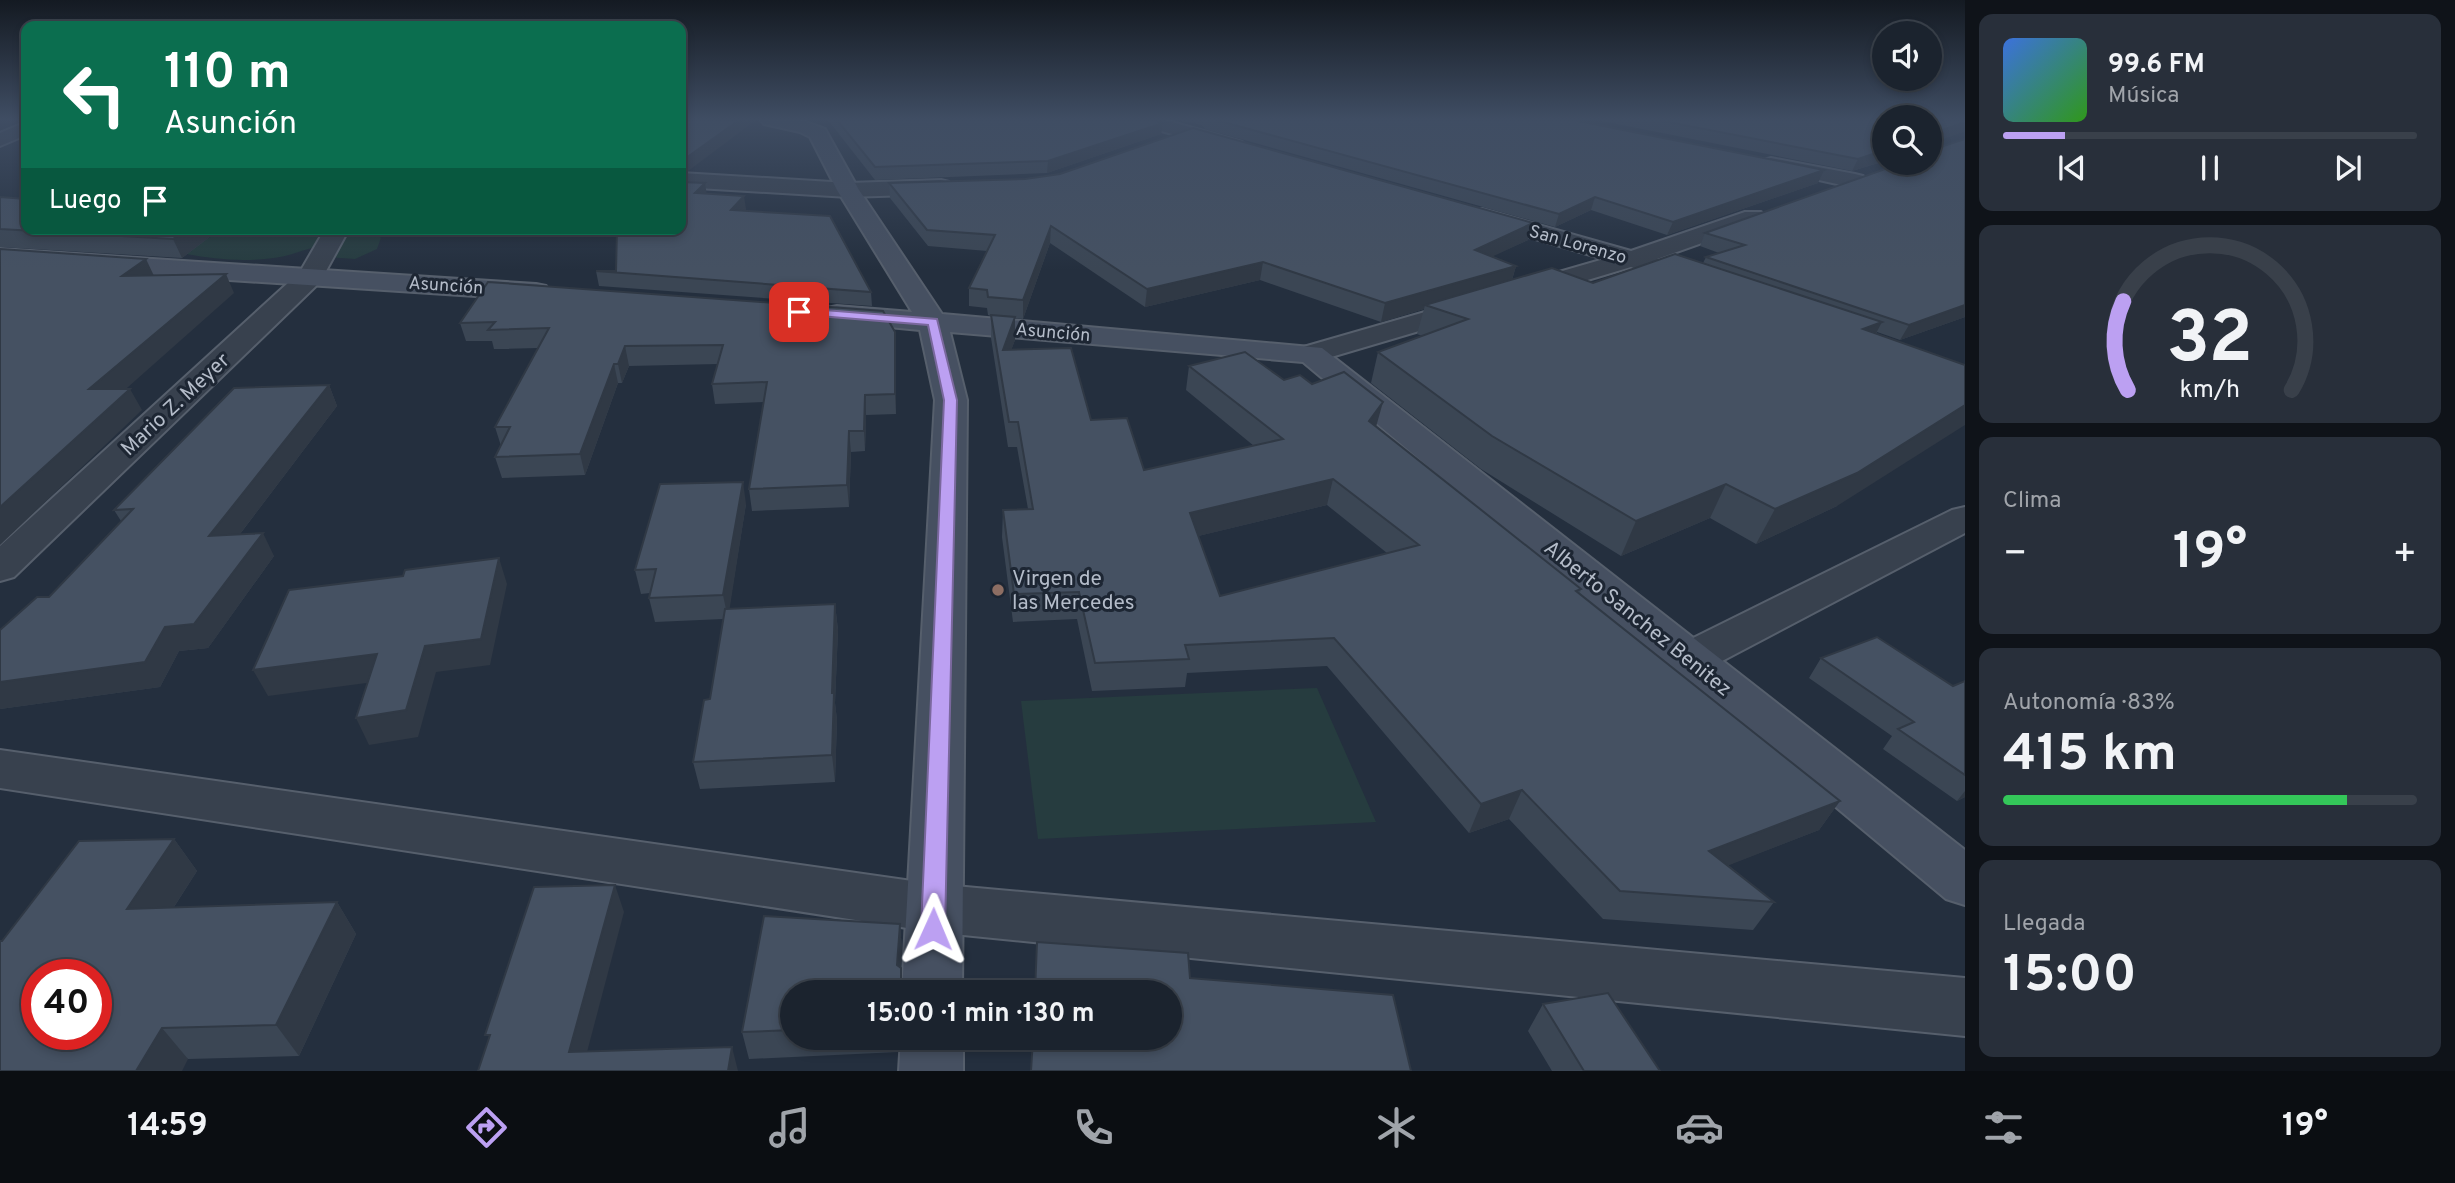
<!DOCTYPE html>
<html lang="es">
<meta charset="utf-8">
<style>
:root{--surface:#1b232e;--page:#282f3a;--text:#f1f3f6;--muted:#a0a4aa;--line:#39404a;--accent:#bca0f2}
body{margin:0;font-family:Overpass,sans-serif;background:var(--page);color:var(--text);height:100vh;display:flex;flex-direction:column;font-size:26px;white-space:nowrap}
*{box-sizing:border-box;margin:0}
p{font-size:23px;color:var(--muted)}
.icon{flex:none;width:38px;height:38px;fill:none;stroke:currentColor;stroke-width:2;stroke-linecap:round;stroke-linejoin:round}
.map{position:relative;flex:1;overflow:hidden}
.panel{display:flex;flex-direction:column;gap:14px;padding:14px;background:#0f1319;width:490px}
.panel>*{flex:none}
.top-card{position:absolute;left:21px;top:21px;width:665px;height:214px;border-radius:14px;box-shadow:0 4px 10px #0003,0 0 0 2px var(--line);background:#0b6e4f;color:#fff;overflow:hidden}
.fabs{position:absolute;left:1872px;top:21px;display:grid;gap:14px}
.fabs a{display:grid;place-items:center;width:70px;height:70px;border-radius:50%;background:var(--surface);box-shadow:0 4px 10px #0003,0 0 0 2px var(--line);font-size:35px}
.speed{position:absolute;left:21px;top:959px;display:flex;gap:14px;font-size:35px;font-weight:700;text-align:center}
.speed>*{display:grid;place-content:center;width:91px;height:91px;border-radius:50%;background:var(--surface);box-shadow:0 4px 10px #0003,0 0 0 2px var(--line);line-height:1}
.speed .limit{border:10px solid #d22;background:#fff;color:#111}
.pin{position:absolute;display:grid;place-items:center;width:60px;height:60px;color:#fff;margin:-30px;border-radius:14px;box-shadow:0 4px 10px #0006}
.me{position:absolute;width:77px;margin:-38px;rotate:1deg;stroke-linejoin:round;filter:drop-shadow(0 0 5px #0008)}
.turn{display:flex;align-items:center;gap:24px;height:147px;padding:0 28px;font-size:32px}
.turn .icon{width:91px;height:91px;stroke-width:2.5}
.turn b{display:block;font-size:49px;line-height:60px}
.then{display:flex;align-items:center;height:66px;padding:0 28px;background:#0003;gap:14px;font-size:26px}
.big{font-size:52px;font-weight:700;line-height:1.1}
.panel .widget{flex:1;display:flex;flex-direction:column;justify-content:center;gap:10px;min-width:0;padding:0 24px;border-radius:14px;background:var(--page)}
.panel .dial{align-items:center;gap:0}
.dial svg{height:182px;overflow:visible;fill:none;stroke:var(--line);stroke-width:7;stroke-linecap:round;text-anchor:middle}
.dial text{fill:var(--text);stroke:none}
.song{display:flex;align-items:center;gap:21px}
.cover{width:84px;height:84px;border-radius:10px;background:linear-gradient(135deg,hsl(220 70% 55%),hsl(110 70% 35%))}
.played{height:7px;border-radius:4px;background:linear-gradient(90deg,var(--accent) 15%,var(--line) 15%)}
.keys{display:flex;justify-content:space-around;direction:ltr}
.heat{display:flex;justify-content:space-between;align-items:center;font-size:38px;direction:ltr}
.charge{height:10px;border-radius:5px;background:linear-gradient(90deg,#34c759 83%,var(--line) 0)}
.trip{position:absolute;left:780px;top:980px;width:402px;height:70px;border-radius:35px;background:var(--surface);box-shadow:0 4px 10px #0003,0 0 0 2px var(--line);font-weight:700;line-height:70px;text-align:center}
.dock{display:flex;height:112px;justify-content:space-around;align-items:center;background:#0b0e12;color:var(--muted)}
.dock .icon{width:49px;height:49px}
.dock .on{color:var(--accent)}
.dock b{font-size:32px;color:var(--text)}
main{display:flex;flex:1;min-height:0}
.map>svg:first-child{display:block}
</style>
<main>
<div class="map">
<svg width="1965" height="1071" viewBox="0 0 1965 1071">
<rect width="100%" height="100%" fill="#242f3e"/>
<g fill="#263c3f">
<path d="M171 229 202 240 235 229H309L319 239C338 233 365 220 381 238L377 249 355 259 326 257 328 246C312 246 301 252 285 256 245 264 204 259 164 249Z"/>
<polygon points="1317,688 1376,822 1038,839 1021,701"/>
</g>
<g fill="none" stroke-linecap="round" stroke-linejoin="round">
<g stroke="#565f6c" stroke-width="4">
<g id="street">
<polygon points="1134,120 1165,120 1242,142 1245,146 1242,150 1235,152 1137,124"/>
<polygon points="26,122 26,135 0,146 0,133"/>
<polygon points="1771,158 1855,174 1863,176 1866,181 1863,186 1855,188 1764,168 1760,164 1764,160"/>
<polygon points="681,173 848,183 941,180 949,182 952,187 949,192 941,194 848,197 681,187"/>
<polygon points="1482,209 1631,251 1745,212 1761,212 1765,217 1761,222 1657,259 1704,275 1708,281 1704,287 1695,289 1686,287 1631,267 1524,299 1514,297 1510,291 1514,285 1604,259 1474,221 1470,216 1474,211"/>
<polygon points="325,229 349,229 320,282 14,577 0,581 0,546 300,272"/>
<polygon points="1470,299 1480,301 1484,307 1480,313 1311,363 1300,360 1296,354 1300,348"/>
<polygon points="1965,507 1965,533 1705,670 1689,674 1673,670 1667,659 1673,648 1952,510"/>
<polygon points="0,750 933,884 1965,978 1965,1036 933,932 0,788"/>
</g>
</g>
<g stroke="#565f6c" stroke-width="4">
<g id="secondary">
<polygon points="761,120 800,120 825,129 859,190 942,314 1322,348 1965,850 1965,905 1946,899 1303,362 950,332 967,400 962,992 902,992 935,400 920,330 837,322 827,320 823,314 827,308 837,306 912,312 837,190 810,137 800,132 764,124"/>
<polygon points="0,249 536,284 546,286 550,292 546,298 536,300 0,265"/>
<polygon points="901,1038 963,1038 963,1071 899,1071"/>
</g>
</g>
<use href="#street" fill="#38414e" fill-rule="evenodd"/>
<use href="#secondary" fill="#465061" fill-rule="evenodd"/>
</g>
<g fill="#3b4654" fill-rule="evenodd">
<polygon points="681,120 688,171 681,171"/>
<polygon points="828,120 1154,120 1163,123 1161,134 1047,173 875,180"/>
<polygon points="1177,120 1573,120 1818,183 1667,235 1591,210 1555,227 1205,129 1202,125"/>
<polygon points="1597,120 1885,120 1885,161 1852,171"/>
<path d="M1930 120 1965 131 1934 142 1935 149 1965 139V317L1900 340 1877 332 1837 506 1756 544 1710 518 1621 556 1481 469 1371 383 1378 352 1422 336 1417 334 1424 309 1381 322 1260 280 1145 307 1050 243 1023 319 1015 318V340L1011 350 1091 420 1144 470 1254 446 1186 390 1189 366 1284 380 1376 427 1581 589 1580 593 1840 801 1819 830 1728 865 1774 902 1753 930 1603 919 1509 819 1469 833 1327 666 1187 673 1185 687 1092 691 1077 619 1013 622 1002 537 1003 510 1028 509 1017 447H1008L991 338V316L988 315 987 308 969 306V288L987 251 928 246 890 198 889 183 1528 240 1492 256 1516 266 1512 280 1593 283 1703 263 1706 257 1719 253 1700 246 1705 233 1930 163ZM1327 505 1387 553 1220 596 1198 536Z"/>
<polygon points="707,194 746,209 744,211 871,292 872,306 599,286 596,271 616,271"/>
<polygon points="0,197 26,229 220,229 182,258 0,247"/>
<polygon points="488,282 896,351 896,414 866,415 865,451 851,452 849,507 752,511 749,489 764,402 715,404 712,384 718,364 629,366 622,383 618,383 585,475 502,478 495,457 501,446 495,427 538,348 494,349 492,341 466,341 460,323"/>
<polygon points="329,385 337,406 240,534 274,556 208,648 179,651 160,687 0,709 0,630 49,597 121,521 114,510"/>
<polygon points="746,504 729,609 835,604 838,630 835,703 837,720 835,782 700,789 693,762 710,699 723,619 655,622 649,598 650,593 641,594 635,570"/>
<polygon points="1821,658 1953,686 1965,681 1965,797 1957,801 1883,749 1892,736 1809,678"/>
<polygon points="174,839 197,871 174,907 337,902 356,934 299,1056 188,1059 2,941"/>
<polygon points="764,916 900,924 902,951 901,968 903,992 793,992 793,1038 899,1038 898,1052 749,1059 742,1032"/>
<polygon points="1543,1004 1660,1071 1552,1071 1528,1031"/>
</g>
<g fill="#303945">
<polygon points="739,120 756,120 688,171 686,158"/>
<polygon points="1965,122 1965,131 1930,144 1934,133"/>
<polygon points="1163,123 1161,134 1047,173 1048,161"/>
<polygon points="1885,150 1884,161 1852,171 1858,159"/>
<polygon points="1824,170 1818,183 1667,235 1673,222"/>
<polygon points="705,183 707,196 695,193"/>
<polygon points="744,196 746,209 733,223 731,210"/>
<polygon points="1595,197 1591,210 1555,227 1559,214"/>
<polygon points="1533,223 1528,240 1470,267 1475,250"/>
<polygon points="1051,226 1050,243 1023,319 1023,300"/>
<polygon points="187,229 220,229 182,258 173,239"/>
<polygon points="146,259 155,278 122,276"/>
<polygon points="1263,262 1260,280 1145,307 1147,289"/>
<polygon points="1516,266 1511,283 1425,305 1424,309 1381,322 1385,303"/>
<polygon points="226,274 234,293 101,411 89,389"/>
<polygon points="1965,305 1965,317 1900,340 1909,325"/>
<polygon points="1015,317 1015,340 1003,373 1003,350"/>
<polygon points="1882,322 1866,352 1863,329"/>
<polygon points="895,332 896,351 896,414 895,394"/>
<polygon points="625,346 629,366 622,383 618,364"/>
<polygon points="614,364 618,383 585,475 580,454"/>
<polygon points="329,385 337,406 221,559 209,536"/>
<polygon points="130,389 142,410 0,545 0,507"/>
<polygon points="865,395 866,415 865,451 864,431"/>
<polygon points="1383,402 1376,427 1369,421"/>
<polygon points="1965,405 1965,425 1837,506 1756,544 1775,509"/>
<polygon points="849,431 851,452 849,507 847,485"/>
<polygon points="1333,479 1327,505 1186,539 1190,513"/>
<polygon points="743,482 746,504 728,619 723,595"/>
<polygon points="1726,484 1710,518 1621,556 1636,521"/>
<polygon points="263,533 274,556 208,648 179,651 160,687 0,709 0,682"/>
<polygon points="499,558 507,584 490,665 436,672 418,737 369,745 356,718"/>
<polygon points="835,604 838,630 835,703 837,720 835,782 832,755 832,693"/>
<polygon points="377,654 389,680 268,696 253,670"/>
<polygon points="1522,790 1509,819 1469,833 1481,804"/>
<polygon points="1965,791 1965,797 1957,801"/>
<polygon points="1840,801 1819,830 1691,880 1709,851"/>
<polygon points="174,839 197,871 152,941 127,909"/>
<polygon points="615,885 624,912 582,1071 569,1052"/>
<polygon points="337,902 356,934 299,1056 276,1025"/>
<polygon points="900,924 902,951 899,992 897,965"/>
<polygon points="162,1028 188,1059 182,1071 136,1071"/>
<polygon points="896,1038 899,1038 898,1052"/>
<polygon points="732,1047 738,1071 728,1071"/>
</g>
<g fill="#455162" stroke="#303945" stroke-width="2" fill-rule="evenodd">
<polygon points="681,120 739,120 686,158 681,159"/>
<polygon points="837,120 1154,120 1163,123 1048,161 875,167"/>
<polygon points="1216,120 1573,120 1824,170 1673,222 1595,197 1559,214"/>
<polygon points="1658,120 1885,120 1885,150 1858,159"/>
<polygon points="1930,120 1965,120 1965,122 1934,133 1935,149 1965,139 1965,305 1909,325 1706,257 1745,245 1705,233 1902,163 1930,163"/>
<polygon points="1193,128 1533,223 1475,250 1516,266 1385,303 1263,262 1147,289 1051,226 1023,300 988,297 987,290 969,288 995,235 927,230 889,183 1025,179 1060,174"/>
<polygon points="681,182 705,183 695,193 744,196 731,210 830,216 871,292 596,271 616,271 617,229 681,229"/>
<polygon points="0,197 26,199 26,229 187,229 173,239 0,229"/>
<polygon points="0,249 146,259 122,276 226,274 89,389 130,389 0,507"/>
<polygon points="1675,254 1882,322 1863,329 1965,365 1965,405 1857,473 1775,509 1726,484 1636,521 1492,436 1378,352 1468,319 1425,305 1552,268 1593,283"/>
<polygon points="488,282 883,311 895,332 895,394 865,395 864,431 849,431 847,485 749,489 767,382 712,384 723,345 625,346 618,364 614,364 580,454 495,457 510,427 495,427 549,328 488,330 495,322 460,323"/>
<path d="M991 315 1015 317 1003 350 1071 348 1091 420 1127 418 1144 470 1283 439 1189 366 1245 352 1284 380 1300 375 1312 384 1344 372 1383 402 1369 421 1581 589 1576 591 1840 801 1709 851 1774 902 1620 891 1522 790 1481 804 1334 638 1185 645 1189 659 1095 663 1079 592 1014 594 1003 510 1033 509 1018 422H1009ZM1333 479 1419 545 1220 596 1190 513Z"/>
<polygon points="329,385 209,536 263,533 194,624 165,627 145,662 0,682 0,630 37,597 49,597 133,509 114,510 234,388"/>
<polygon points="743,482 723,595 649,598 656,569 635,570 660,484"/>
<polygon points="499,558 481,639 425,646 406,710 356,718 377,654 253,670 289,590 403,576 405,570"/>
<polygon points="835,604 832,693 834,693 832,755 693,762 704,700 710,699 725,609"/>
<polygon points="1877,637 1953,686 1965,681 1965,775 1898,729 1914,722 1821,658"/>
<path d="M174 839 127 909 337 902 276 1025 162 1028 136 1071H0V941H2L79 841ZM37 975H96V1034H37Z"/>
<polygon points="615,885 569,1052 732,1047 728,1071 478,1071 490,1035 485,1035 534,887"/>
<polygon points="764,916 900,924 897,965 901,968 901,992 793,992 793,1030 742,1032"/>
<polygon points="1037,942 1188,953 1190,978 1393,995 1411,1071 1031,1071 1033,1038 1171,1038 1171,992 1035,992"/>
<polygon points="1608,993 1660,1071 1584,1071 1543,1004"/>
</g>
<linearGradient id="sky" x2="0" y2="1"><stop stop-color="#141a22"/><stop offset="0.44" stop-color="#3f4d63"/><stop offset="1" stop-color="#3f4d63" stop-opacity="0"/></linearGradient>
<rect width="1965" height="270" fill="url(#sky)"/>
<polygon fill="#bca0f2" stroke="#7a689d" stroke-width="2" points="799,308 937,319 957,400 945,929 941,936 933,940 925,936 921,929 944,400 928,325 795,314 795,309"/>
<circle fill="#8d6e63" stroke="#1d2633" stroke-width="2.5" cx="998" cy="590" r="7"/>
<g text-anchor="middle" stroke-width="6" stroke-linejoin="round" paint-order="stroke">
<g font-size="18" fill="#b4bcc9" stroke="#1d2633">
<text transform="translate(1578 244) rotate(16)" y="6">San Lorenzo</text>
<text transform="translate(446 285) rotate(4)" y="6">Asunción</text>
<text transform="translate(1053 332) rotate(5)" y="6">Asunción</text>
</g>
<g font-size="21" fill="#b4bcc9" stroke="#1d2633">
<text transform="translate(175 404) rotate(-43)" y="7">Mario Z. Meyer</text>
<text transform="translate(1638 618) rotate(39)" y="7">Alberto Sanchez Benitez</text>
</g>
<g font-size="21" fill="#b4bcc9" stroke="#1d2633" text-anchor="start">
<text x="1012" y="585">Virgen de<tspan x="1012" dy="24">las Mercedes</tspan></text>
</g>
</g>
</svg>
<div class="fabs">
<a><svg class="icon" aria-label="sound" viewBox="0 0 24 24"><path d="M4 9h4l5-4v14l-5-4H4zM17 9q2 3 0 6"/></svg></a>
<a><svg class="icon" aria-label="search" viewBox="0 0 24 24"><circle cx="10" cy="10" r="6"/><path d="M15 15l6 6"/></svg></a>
</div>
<div class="speed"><div class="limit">40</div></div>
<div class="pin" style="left:799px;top:312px;background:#d93025"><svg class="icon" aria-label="arrive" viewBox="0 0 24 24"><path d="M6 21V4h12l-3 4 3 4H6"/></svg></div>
<svg class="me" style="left:933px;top:929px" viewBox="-20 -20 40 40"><path d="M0-17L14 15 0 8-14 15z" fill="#bca0f2" stroke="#fff" stroke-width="4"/></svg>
<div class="trip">15:00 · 1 min · 130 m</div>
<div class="top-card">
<div class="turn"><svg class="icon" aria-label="left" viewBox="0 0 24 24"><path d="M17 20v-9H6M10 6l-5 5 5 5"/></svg><div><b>110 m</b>Asunción</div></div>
<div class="then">Luego<svg class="icon" aria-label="arrive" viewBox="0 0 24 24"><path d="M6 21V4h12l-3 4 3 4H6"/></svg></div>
</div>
</div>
<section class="panel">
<div class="widget">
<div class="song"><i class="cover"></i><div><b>99.6 FM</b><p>Música</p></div></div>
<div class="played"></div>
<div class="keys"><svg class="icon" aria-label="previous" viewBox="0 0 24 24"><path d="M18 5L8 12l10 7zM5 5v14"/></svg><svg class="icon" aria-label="pause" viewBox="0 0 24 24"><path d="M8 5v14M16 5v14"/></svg><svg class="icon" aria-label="next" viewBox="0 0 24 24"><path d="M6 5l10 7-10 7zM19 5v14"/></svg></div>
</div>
<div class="widget dial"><svg viewBox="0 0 100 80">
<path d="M14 69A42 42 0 1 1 86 69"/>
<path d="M14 69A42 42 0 0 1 12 30" stroke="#bca0f2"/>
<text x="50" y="56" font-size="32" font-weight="700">32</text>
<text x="50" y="72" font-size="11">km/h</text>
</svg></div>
<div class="widget"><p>Clima</p>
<div class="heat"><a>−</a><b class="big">19°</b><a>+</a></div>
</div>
<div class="widget"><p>Autonomía · 83%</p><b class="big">415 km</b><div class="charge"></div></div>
<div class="widget"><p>Llegada</p><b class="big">15:00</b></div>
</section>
</main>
<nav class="dock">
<b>14:59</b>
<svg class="icon on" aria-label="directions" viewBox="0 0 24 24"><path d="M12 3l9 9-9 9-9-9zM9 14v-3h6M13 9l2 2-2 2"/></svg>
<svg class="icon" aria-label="music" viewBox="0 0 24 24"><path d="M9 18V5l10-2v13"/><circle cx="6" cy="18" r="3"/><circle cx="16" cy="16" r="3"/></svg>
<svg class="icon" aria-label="phone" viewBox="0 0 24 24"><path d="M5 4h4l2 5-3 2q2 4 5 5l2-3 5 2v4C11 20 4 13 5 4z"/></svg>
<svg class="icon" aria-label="climate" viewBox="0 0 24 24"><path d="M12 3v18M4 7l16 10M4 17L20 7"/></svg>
<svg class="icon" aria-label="car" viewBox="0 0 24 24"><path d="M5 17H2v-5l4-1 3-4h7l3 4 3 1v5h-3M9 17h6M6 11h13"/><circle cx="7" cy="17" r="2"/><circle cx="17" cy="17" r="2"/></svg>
<svg class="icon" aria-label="filters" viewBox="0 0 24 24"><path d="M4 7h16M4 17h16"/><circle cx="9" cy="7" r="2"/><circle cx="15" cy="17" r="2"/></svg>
<b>19°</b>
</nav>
